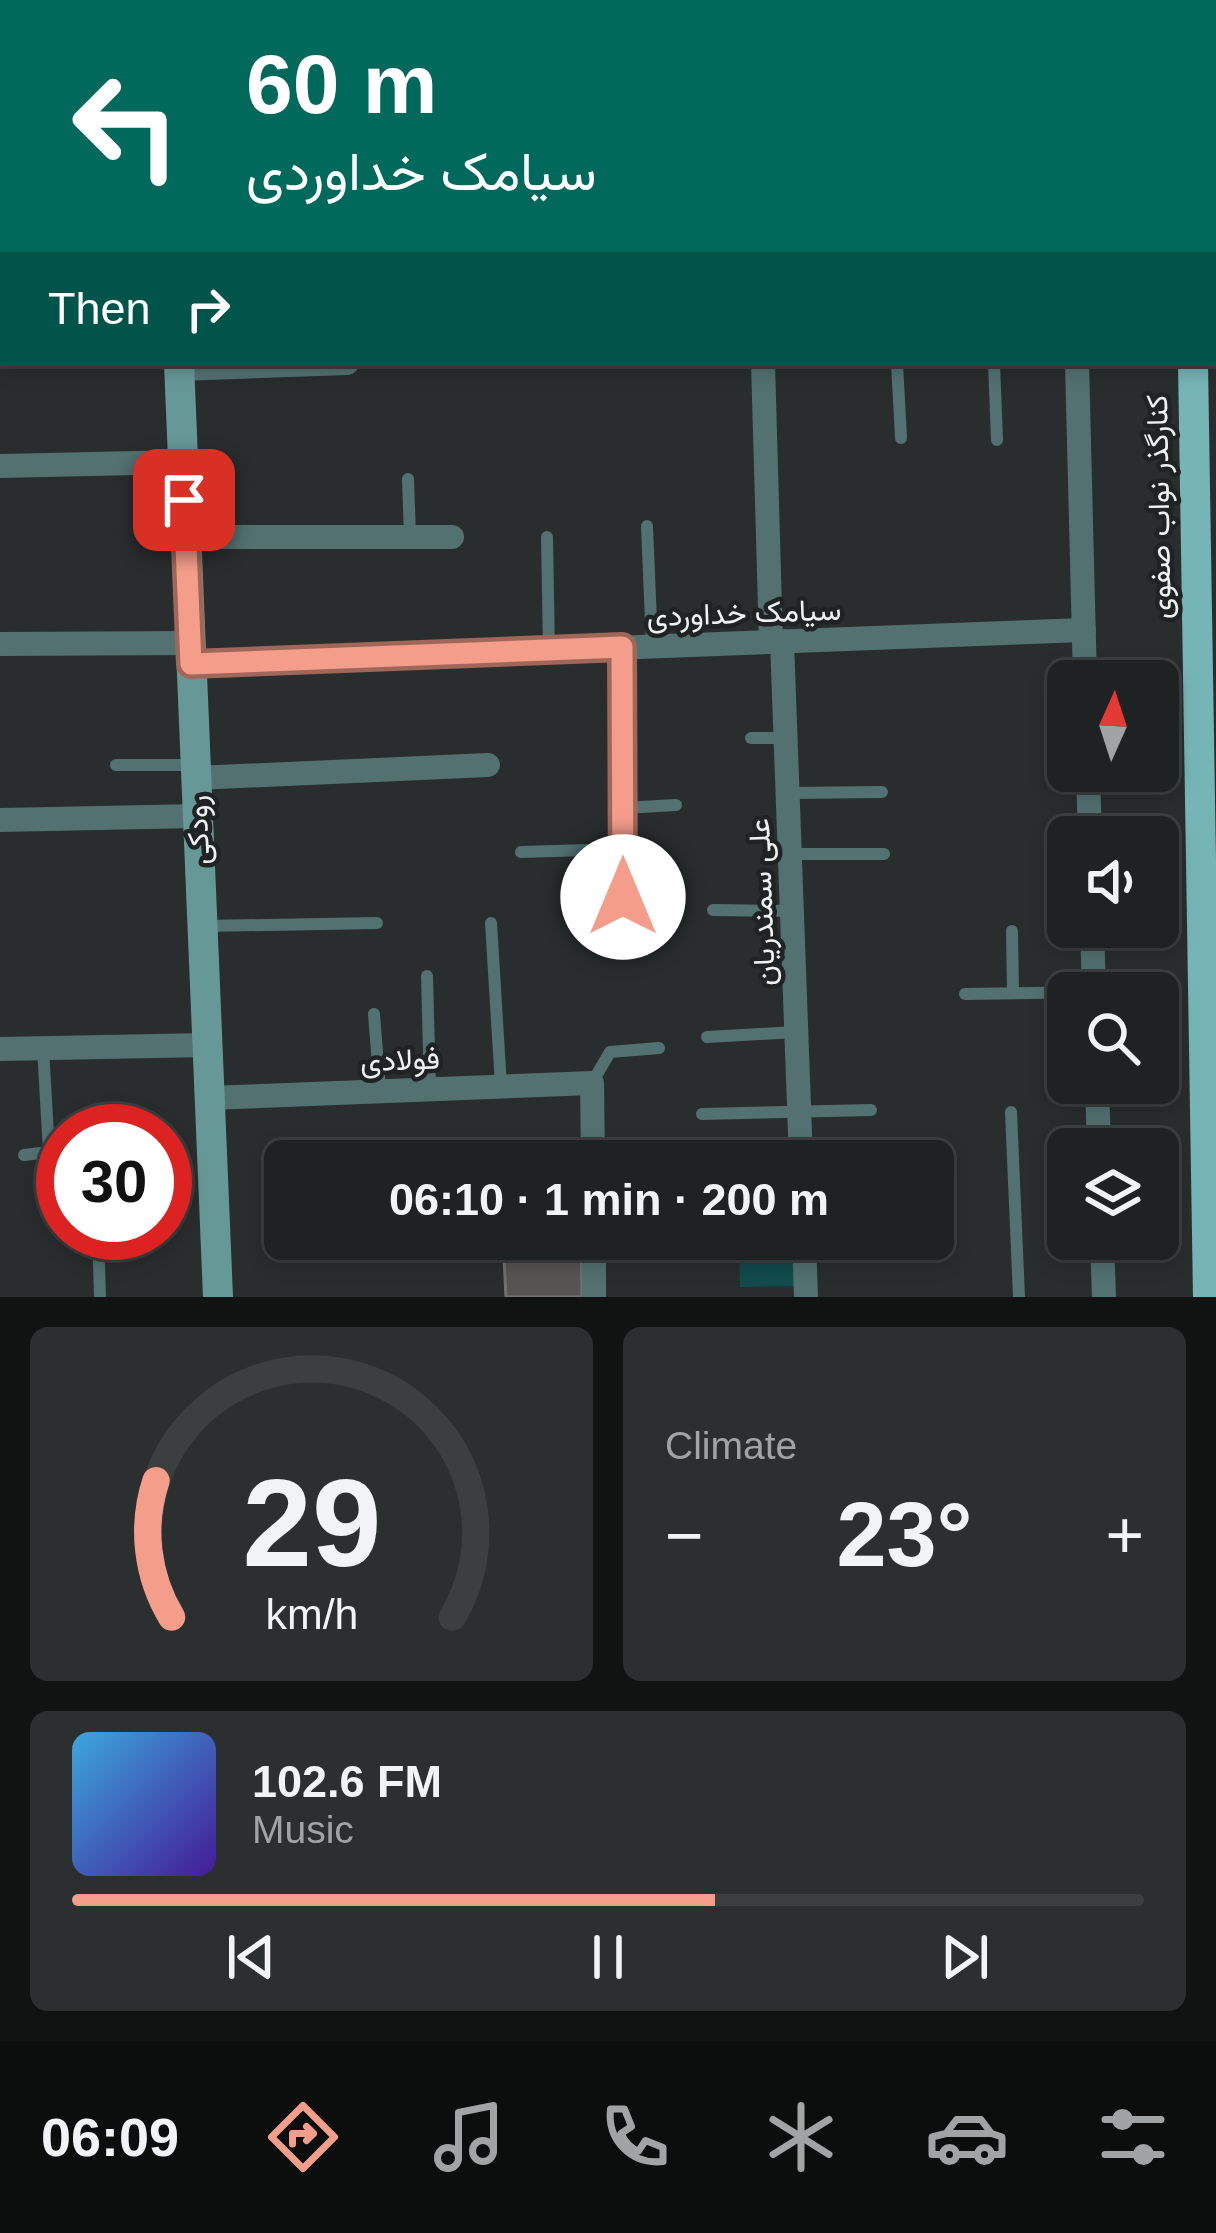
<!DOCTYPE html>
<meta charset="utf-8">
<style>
:root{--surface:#1f2222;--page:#2c2f2f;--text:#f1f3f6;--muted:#a1a4a5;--line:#3c3f40;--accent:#f49d8b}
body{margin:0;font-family:Arial,Vazirmatn,sans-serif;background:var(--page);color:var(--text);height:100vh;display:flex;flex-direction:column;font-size:45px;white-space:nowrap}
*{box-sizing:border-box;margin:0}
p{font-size:39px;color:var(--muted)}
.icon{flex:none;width:66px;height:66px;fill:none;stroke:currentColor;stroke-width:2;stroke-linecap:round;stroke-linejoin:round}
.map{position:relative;height:1297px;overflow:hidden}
.panel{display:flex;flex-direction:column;gap:30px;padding:30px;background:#111313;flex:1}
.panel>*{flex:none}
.top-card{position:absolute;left:0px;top:0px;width:1218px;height:366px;box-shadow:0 6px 18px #0003,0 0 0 3px var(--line);background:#00695c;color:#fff;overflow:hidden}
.needle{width:78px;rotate:3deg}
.fabs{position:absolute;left:1047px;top:660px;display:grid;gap:24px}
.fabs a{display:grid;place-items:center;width:132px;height:132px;border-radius:18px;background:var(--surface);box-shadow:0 6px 18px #0003,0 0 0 3px var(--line);font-size:60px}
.speed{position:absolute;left:36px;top:1104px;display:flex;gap:24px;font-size:60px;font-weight:700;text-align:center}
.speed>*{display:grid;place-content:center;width:156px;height:156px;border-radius:50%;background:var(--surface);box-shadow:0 6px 18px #0003,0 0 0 3px var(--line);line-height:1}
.speed .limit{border:18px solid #d22;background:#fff;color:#111}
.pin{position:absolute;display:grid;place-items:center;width:102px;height:102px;color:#fff;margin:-51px;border-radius:24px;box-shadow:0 6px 18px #0006}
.me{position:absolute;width:132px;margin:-66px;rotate:0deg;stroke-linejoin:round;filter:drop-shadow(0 0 9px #0008)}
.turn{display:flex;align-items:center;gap:42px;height:252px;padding:0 48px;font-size:54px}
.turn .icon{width:156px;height:156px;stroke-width:2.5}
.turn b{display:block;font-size:84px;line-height:102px}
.then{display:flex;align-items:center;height:114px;padding:0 48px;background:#0003;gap:24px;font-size:45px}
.big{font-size:90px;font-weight:800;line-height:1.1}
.panel .widget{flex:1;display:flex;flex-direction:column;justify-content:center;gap:18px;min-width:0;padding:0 42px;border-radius:18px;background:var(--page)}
.panel .dial{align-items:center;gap:0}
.dial svg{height:312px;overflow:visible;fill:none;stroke:var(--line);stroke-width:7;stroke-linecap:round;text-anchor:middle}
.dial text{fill:var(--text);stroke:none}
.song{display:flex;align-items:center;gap:36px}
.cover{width:144px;height:144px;border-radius:18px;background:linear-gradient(135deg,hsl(200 70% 55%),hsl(260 70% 35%))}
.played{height:12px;border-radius:6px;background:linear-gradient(90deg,var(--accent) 60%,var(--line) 60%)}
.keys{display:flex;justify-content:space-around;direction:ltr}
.heat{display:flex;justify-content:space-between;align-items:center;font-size:66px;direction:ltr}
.panel .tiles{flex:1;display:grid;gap:30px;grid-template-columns:1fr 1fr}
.widget:last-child{grid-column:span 2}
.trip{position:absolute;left:264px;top:1140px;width:690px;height:120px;border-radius:18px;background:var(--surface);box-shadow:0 6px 18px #0003,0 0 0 3px var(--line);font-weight:800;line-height:120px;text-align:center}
.dock{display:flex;height:192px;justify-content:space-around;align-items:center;background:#0c0e0e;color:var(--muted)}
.dock .icon{width:84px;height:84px}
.dock .on{color:var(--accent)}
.dock b{font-size:54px;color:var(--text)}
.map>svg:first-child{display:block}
</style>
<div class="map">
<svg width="1216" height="1297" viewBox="0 0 1216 1297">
<rect width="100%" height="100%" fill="#292d2d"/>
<polygon fill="#114b4c" points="739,1239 795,1239 797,1286 740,1287"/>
<polygon fill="#585453" stroke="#73706f" stroke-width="3" points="503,1239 581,1239 582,1297 506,1297"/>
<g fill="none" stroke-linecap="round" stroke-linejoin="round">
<g stroke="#537171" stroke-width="12">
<polyline points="438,0 438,3"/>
<polyline points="556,0 556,3"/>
<polyline points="675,0 675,3"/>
<polyline points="965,0 965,3"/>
<polyline points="1015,0 1015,3"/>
<polyline points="897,363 901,438"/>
<polyline points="994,363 997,440"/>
<polyline points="408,479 410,537"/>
<polyline points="647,526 652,646"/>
<polyline points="547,537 549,650"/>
<polyline points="751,738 786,738"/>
<polyline points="116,765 193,765"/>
<polyline points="788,793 882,792"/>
<polyline points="623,808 676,805"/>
<polyline points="521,852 622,849"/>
<polyline points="790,854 884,854"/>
<polyline points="713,910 792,911"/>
<polyline points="491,923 501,1086"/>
<polyline points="204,926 377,923"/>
<polyline points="1012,931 1013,993"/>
<polyline points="427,976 430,1089"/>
<polyline points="965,994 1094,992"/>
<polyline points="374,1014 380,1090"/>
<polyline points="707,1037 796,1032"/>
<polyline points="592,1083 610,1052 659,1048"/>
<polyline points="1011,1112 1019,1297"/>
<polyline points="702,1114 871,1110"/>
<polyline points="24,1155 49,1152 43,1048"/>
<polyline points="728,1156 801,1154"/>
<polyline points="98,1233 100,1297"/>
</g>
<g stroke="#537171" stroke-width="24">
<polyline points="753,0 753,3"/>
<polyline points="1066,0 1066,3"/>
<polyline points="0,235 3,234"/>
<polyline points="763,363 771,642"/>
<polyline points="1077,363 1085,681"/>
<polyline points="179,369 347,363"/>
<polyline points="0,466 183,462"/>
<polyline points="186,537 452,537"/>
<polyline points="782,641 801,1161"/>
<polyline points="0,644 190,643"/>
<polyline points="622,647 623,897"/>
<polyline points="191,664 1084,630"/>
<polyline points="1088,771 1090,837"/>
<polyline points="196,778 488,765"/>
<polyline points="0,820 197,816"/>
<polyline points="1092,927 1094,993"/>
<polyline points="0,1049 207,1045"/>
<polyline points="1097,1083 1099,1149"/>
<polyline points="209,1098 592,1083 593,1161"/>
<polyline points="594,1239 594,1297"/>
<polyline points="804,1239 806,1297"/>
<polyline points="1102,1239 1104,1297"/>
</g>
<g stroke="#679898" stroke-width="30">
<polyline points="163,0 163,3"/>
<polyline points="179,363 218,1297"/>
</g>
<g stroke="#76b5b6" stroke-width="30">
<polyline points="1186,0 1186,3"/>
<polyline points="1193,363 1208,1297"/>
</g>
</g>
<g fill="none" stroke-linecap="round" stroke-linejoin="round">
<g stroke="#9f665a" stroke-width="30">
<polyline id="route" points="184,500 191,664 622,647 623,897"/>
</g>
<use href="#route" stroke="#f49d8b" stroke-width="21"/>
</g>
<g text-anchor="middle" stroke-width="9" stroke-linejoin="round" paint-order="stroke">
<g font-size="30" fill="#eff2f2" stroke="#202323">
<text transform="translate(1159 507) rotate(-91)" y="10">کنارگذر نواب صفوی</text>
<text transform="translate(744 613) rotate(-2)" y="10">سیامک خداوردی</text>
<text transform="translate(198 830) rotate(-92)" y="10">رودکی</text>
<text transform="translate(762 902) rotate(-92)" y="10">علی سمندریان</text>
<text transform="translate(400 1060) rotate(-2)" y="10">فولادی</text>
</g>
</g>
</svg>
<div class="fabs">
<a><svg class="needle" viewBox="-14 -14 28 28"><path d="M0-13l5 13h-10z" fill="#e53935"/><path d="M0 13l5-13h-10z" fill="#a1a4a5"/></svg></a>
<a><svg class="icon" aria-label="sound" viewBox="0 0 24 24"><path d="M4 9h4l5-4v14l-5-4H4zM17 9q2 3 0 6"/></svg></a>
<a><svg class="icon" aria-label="search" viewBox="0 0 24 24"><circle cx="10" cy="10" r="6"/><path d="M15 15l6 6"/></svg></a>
<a><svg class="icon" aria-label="layers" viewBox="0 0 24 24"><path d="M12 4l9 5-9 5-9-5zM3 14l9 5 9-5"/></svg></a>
</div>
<div class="speed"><div class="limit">30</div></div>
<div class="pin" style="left:184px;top:500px;background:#d93025"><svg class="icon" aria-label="arrive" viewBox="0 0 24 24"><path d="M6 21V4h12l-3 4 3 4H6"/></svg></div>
<svg class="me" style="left:623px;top:897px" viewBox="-20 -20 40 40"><circle r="19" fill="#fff"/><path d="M0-13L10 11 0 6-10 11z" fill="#f49d8b"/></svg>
<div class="trip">06:10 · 1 min · 200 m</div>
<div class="top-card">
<div class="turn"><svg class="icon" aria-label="left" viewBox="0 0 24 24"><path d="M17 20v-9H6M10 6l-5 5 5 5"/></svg><div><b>60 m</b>سیامک خداوردی</div></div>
<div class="then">Then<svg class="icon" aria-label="right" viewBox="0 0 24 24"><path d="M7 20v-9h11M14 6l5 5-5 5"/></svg></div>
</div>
</div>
<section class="panel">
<div class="tiles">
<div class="widget dial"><svg viewBox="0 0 100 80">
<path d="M14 69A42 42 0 1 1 86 69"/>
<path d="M14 69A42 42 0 0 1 10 34" stroke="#f49d8b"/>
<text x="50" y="56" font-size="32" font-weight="700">29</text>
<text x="50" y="72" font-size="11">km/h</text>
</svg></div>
<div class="widget"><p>Climate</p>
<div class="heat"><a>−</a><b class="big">23°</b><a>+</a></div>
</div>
<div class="widget">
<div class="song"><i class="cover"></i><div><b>102.6 FM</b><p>Music</p></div></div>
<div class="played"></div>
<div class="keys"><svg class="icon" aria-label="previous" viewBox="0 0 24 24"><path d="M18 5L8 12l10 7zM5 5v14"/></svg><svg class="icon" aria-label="pause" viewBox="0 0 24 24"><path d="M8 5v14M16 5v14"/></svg><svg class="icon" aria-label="next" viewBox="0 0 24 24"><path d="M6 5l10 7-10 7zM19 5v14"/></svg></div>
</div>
</div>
</section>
<nav class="dock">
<b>06:09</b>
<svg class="icon on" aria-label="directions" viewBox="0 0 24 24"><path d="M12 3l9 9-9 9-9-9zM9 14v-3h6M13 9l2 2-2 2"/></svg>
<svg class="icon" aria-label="music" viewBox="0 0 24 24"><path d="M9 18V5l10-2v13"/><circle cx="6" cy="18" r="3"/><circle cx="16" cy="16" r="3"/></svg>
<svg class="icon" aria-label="phone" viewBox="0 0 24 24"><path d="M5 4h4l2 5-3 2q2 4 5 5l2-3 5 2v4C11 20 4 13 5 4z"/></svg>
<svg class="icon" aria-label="climate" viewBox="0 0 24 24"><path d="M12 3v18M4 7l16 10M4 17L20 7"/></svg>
<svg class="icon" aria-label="car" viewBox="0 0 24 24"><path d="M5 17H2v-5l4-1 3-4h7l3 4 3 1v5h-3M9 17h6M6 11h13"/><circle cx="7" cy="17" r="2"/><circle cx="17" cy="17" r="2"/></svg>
<svg class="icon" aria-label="filters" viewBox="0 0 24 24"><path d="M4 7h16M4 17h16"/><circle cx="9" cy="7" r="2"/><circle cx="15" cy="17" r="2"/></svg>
</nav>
